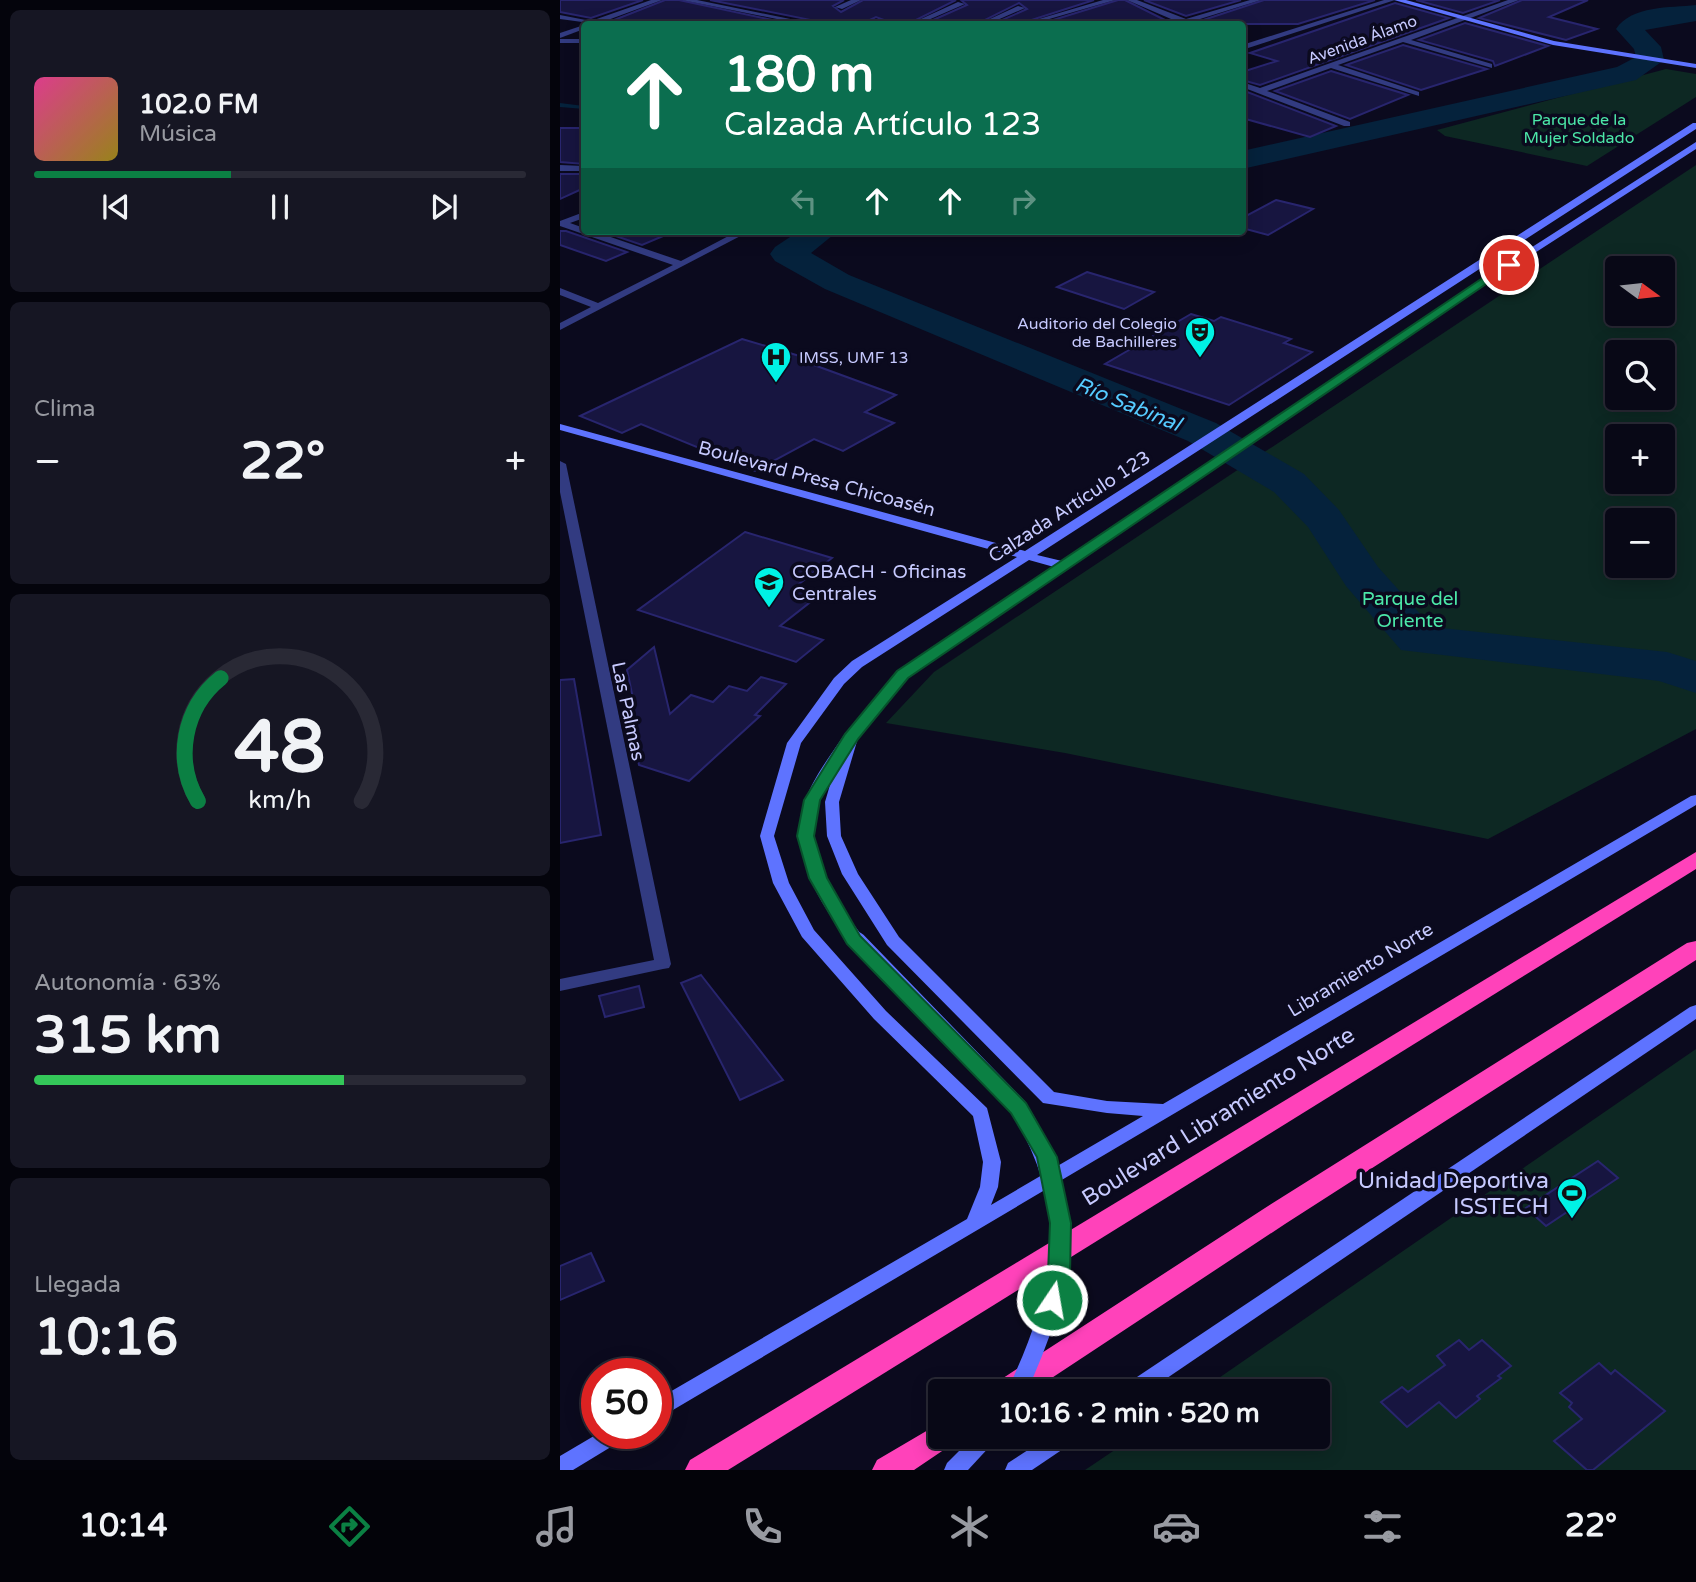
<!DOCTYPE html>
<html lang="es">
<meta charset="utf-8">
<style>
:root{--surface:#080816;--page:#161623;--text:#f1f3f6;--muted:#989aa1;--line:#292935;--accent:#0b8043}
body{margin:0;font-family:"Varela Round",sans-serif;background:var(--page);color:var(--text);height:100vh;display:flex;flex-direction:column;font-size:26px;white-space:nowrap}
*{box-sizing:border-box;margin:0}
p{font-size:23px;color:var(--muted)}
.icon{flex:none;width:38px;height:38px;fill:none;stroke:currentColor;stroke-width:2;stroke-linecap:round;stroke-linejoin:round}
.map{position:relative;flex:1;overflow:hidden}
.drawer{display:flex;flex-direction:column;gap:10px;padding:10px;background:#04040c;width:560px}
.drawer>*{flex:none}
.guide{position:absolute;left:21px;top:21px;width:665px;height:214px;border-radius:7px;box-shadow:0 4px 18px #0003,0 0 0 2px var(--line);background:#0b6e4f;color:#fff;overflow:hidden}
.needle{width:46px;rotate:105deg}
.buttons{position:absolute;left:1045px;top:256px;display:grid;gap:14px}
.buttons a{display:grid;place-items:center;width:70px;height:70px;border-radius:7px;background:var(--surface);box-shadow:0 4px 18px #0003,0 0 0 2px var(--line);font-size:35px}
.speed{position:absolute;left:21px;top:1358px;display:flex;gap:14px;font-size:35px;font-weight:700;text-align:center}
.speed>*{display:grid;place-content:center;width:91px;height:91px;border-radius:50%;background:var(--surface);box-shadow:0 4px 18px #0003,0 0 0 2px var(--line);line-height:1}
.speed .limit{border:10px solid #d22;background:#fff;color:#111}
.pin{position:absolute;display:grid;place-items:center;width:60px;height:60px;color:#fff;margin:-30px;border:4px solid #fff;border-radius:50%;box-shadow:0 2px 7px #0007}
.me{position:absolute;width:77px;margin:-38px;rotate:12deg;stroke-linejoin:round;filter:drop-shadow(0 0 5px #0008)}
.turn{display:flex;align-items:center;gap:24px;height:147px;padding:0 28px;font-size:32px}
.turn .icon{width:91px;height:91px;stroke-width:2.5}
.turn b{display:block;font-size:49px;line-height:60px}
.lanes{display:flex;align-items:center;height:66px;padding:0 28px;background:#0003;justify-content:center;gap:35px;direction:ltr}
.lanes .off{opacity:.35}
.big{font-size:52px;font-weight:700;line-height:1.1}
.drawer .tile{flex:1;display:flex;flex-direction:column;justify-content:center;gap:10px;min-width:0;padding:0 24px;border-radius:10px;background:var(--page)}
.drawer .dial{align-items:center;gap:0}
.dial svg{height:182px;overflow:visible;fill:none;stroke:var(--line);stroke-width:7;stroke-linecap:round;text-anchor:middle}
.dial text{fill:var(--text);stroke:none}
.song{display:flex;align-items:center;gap:21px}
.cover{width:84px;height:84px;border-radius:10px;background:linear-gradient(135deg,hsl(330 70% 55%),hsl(50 70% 35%))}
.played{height:7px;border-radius:4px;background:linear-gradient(90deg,var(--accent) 40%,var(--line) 40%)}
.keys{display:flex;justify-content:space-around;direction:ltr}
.heat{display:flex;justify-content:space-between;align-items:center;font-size:38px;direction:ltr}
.charge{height:10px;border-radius:5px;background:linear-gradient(90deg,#34c759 63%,var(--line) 0)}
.trip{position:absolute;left:368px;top:1379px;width:402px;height:70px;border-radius:7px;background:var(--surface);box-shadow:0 4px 18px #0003,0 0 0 2px var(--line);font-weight:700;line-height:70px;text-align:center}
.menu{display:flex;height:112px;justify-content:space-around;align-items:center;background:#030309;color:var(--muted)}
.menu .icon{width:49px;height:49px}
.menu .current{color:var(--accent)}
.menu b{font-size:32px;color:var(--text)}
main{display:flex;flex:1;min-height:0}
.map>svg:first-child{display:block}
</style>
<main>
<section class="drawer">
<div class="tile">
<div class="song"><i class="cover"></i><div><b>102.0 FM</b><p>Música</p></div></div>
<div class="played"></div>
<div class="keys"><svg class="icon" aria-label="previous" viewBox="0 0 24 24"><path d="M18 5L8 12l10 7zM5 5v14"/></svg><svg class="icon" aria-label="pause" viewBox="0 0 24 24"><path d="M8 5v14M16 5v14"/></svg><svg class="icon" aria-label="next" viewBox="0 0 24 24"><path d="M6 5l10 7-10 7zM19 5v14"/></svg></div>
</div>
<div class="tile"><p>Clima</p>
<div class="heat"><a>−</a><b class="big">22°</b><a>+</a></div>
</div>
<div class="tile dial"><svg viewBox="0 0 100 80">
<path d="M14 69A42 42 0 1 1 86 69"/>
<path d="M14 69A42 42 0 0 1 24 15" stroke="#0b8043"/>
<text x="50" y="56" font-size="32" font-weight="700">48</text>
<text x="50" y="72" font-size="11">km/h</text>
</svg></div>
<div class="tile"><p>Autonomía · 63%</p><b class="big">315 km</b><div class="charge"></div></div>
<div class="tile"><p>Llegada</p><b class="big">10:16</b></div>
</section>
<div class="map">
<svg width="1136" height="1470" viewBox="0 0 1136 1470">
<rect width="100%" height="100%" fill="#0b0a1e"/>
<g fill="#0d2823" fill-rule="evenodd">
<polygon points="1106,69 1136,74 1136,97 1027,166 885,136 877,130"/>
<path d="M1136 165V729L928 839 505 753 326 723 374 672ZM1057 268H1102V313H1057ZM1057 352H1102V397H1057ZM1057 436H1102V481H1057ZM1057 520H1102V565H1057Z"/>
<polygon points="1136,1049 1136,1470 525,1470 574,1437 758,1437 758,1391 640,1391"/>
</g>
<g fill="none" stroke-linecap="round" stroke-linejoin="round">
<polygon fill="#05223c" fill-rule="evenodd" points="0,103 24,106 24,109 0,107"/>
<g fill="#05223c" fill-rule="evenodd">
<path d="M1136 5V21L1085 30 1101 47 1104 60 1076 80 682 169V151L1057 67 1076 57 1074 49 1056 29C1072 5 1110 8 1136 5Z"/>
<polygon points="239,231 278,231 251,253 289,275 656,423 744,474 779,510 818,567 872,627 1107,652 1136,661 1136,693 1099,681 841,650 786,586 748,527 714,492 628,441 265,289 215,261 210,254 215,247"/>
</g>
</g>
<g fill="#171540" stroke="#28256e" stroke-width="2">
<polygon points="0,0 83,0 31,18 0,12"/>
<polygon points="105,0 119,0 231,24 49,22"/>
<polygon points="150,0 284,0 273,6 281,12 303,0 396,0 348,24 335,24 316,17 301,24 257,24 256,21"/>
<polygon points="401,0 534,0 459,24 433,24 467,9 459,3 417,24 364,24 407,5"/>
<polygon points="558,0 565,0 613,24 480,24"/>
<polygon points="584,0 681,0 626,16"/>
<polygon points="704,0 815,0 738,24 631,24"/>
<polygon points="856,0 940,0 903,13"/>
<polygon points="962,0 1028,0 989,17 1037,29 1006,40 919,18"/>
<polygon points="835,3 889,18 700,85 682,80 682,72 717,61 690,53"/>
<polygon points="905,23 988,46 935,66 933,61 859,40"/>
<polygon points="843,45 927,69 861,90 786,65"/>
<polygon points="771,71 848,95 790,119 715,91"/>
<polygon points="682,90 776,126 750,137 682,118"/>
<polygon points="0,128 24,128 24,164 0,162"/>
<polygon points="24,174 24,188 0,199 0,174"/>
<polygon points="716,200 753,209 708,235 682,228 682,218"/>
<polygon points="0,231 6,231 67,252 46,261 0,245"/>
<polygon points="41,231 115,231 82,245"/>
<polygon points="527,272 594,292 564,309 497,287"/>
<polygon points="631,314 654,321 661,317 731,339 724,343 752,352 669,405 545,364"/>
<polygon points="182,339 260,362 254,365 336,395 305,412 334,423 283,451 254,439 195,471 81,424 62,433 20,416"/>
<polygon points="185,532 272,558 234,588 258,596 220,626 263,640 236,662 78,610"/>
<polygon points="94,647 110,714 131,695 153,702 169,686 187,691 201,677 226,684 195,715 200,716 129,781 79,765 67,715 74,703 67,670"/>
<polygon points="14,679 41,835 0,843 0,680"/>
<polygon points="141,975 223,1080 180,1100 121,983"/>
<polygon points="79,986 84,1007 45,1017 39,996"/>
<polygon points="1038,1161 1058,1178 986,1226 966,1208"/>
<polygon points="31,1253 44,1281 0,1300 0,1266"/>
<polygon points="899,1340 909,1350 922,1340 951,1366 938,1376 941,1378 917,1396 920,1399 896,1418 879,1402 847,1427 821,1402 842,1387 848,1392 885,1365 877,1356"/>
<polygon points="1039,1363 1051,1374 1055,1370 1105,1411 1033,1470 1027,1470 994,1441 1022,1419 1009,1407 1012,1403 1000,1393"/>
</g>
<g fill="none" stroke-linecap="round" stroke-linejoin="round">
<g fill="#323b81" fill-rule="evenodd">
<polygon points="91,0 102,0 37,24 0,19 0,15 31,21"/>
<polygon points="122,0 137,0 255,24 242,24"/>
<polygon points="291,0 301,0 282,9 275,7"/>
<polygon points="543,0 555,0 472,24 462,24"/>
<polygon points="567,0 577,0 626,19 690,0 701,0 624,24 615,24 618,22"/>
<polygon points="824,0 835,0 682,50 682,45"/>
<polygon points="948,0 959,0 851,40 932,64 932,68 843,42 778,65 859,92 859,96 771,68 707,91 790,122 790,126 784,126 682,87 682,82 700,88"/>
<polygon points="398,2 405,4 359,24 350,24"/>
<polygon points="458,6 465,8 428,24 419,24"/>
<polygon points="315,20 333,24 304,24"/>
<polygon points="24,25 24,29 0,38 0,33"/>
<rect x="0" y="39" width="24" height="4"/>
<polygon points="0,165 24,166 24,171 0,171"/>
<polygon points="24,212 24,218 10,223 24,228 24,231 33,231 121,261 178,231 190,231 0,330 0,323 31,307 0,295 0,288 38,303 113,265 0,226 0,221"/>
<polygon points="0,461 6,464 111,964 109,968 103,969 0,991 0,979 94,960 0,492"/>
</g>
<g fill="#5e73ff" fill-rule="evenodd">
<polygon points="834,0 846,0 994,41 1136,64 1136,68 993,45"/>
<path d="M1133 123H1136V129L477 555 502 561 902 292 1136 142V149L908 296 347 678 298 738 279 802 281 836 298 874 339 937 494 1092 547 1101 603 1104 1131 796 1136 795V805L96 1420V1400L407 1219 420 1187 423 1162 413 1116 314 1019 242 937 213 883 200 836 227 743 274 678 292 661 457 557 0 430V424L465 551ZM469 560 494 567 337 672 284 737 265 802 267 836 282 874 327 945 483 1103 547 1113 583 1116 431 1205 438 1187 441 1162 427 1108 326 1011 254 930 229 883 214 836 241 743 284 684 302 667Z"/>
<polygon points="1136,1005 1136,1019 588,1391 562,1391 565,1385 1130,1007"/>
<polygon points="39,1433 67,1433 64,1439 13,1470 0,1470 0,1456"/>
<polygon points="413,1437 436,1437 433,1443 408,1470 384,1470 387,1463"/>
<polygon points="488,1437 515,1437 512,1443 472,1470 445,1470 448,1463"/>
</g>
<g fill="#ff42ba" fill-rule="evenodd">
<polygon points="1136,852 1136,869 168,1470 125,1470 130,1460"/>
<polygon points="1136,941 1136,960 725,1224 472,1391 433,1391 437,1382 705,1208 1127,943"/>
<polygon points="380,1423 380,1437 395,1437 391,1445 354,1470 312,1470 317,1460"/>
</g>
<path stroke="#5e73ff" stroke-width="14" d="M291 737C276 760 258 782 250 808 235 855 271 907 298 942"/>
<path stroke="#5e73ff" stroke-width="18" d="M297 941 458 1107C521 1205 504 1290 457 1391"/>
</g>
<polygon fill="#0b8043" stroke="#07532c" stroke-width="2" points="945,263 954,265 348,678 298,739 260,800 254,836 267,878 300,936 466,1103 497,1157 511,1223 510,1274 500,1306 492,1309 484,1306 481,1300 488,1274 490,1223 477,1157 451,1113 287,944 249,878 237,836 244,800 285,734 337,671"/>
<defs>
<g id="theatre-pin" transform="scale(1.575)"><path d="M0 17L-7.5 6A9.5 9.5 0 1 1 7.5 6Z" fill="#00f2e5" stroke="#0b0a1e"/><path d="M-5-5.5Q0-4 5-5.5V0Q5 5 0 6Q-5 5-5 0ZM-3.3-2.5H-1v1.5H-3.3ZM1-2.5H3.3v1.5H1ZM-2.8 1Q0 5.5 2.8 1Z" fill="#111"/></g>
<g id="hospital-pin" transform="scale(1.575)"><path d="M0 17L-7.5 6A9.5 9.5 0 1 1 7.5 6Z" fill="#00f2e5" stroke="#0b0a1e"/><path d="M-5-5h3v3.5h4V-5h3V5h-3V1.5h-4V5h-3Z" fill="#111"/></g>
<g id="school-pin" transform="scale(1.575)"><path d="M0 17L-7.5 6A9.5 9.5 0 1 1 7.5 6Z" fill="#00f2e5" stroke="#0b0a1e"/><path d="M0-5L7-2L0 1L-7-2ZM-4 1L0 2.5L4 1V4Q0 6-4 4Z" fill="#111"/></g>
<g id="stadium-pin" transform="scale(1.575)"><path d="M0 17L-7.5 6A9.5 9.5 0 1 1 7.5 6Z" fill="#00f2e5" stroke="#0b0a1e"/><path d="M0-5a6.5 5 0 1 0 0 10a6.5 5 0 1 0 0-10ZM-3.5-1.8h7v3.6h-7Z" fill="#111"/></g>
</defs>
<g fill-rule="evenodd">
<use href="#theatre-pin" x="640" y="332"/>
<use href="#hospital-pin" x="216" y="357"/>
<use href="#school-pin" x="209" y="582"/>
<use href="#stadium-pin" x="1012" y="1193"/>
</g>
<g text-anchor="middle" stroke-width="7" stroke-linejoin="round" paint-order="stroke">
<g font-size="16" fill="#c7caff" stroke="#0b0a1e">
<text transform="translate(802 39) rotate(-20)" y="6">Avenida Álamo</text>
</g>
<g font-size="16" fill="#4ce7a8" stroke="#0b0a1e">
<text x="1019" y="125">Parque de la<tspan x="1019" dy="18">Mujer Soldado</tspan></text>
</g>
<g font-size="16" fill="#c7caff" stroke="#0b0a1e" text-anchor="end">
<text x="617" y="329">Auditorio del Colegio<tspan x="617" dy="18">de Bachilleres</tspan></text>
<text x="239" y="363" text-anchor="start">IMSS, UMF 13</text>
</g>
<g font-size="19" fill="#c7caff" stroke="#0b0a1e">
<text transform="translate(257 478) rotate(15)" y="7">Boulevard Presa Chicoasén</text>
<text transform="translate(509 506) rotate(-33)" y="7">Calzada Artículo 123</text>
<text transform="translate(69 711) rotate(78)" y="7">Las Palmas</text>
<text transform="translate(800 969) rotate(-31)" y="7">Libramiento Norte</text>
</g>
<g font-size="19" fill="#c7caff" stroke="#0b0a1e" text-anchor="start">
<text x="232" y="578">COBACH - Oficinas<tspan x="232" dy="22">Centrales</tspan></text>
</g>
<g font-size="19" fill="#4ce7a8" stroke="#0b0a1e">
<text x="850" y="605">Parque del<tspan x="850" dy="22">Oriente</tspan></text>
</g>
<g font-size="21" font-style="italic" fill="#55cbff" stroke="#0b0a1e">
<text transform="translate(568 404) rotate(22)" y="7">Río Sabinal</text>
</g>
<g font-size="23" fill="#c7caff" stroke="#0b0a1e">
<text transform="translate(658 1116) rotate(-32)" y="8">Boulevard Libramiento Norte</text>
</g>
<g font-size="23" fill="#c7caff" stroke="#0b0a1e" text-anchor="end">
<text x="989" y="1188">Unidad Deportiva<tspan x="989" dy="26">ISSTECH</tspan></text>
</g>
</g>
</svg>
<div class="buttons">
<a><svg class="needle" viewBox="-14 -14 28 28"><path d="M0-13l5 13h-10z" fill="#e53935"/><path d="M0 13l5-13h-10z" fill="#989aa1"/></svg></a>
<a><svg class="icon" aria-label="search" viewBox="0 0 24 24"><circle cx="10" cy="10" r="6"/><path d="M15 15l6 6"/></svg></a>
<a>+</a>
<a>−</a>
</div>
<div class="speed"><div class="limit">50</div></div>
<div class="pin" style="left:949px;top:265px;background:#d93025"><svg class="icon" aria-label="arrive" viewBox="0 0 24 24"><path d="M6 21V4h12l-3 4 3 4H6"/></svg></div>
<svg class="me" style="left:492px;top:1300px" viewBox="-20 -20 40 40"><circle r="17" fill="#0b8043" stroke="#fff" stroke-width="3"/><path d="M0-11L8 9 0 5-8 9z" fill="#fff"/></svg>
<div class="trip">10:16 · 2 min · 520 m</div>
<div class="guide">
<div class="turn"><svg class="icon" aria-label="ahead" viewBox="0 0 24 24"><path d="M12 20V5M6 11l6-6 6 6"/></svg><div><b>180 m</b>Calzada Artículo 123</div></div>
<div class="lanes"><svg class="icon off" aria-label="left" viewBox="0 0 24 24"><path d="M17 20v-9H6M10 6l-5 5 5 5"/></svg><svg class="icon" aria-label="ahead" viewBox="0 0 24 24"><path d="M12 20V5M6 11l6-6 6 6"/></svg><svg class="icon" aria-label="ahead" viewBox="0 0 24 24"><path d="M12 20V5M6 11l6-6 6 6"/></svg><svg class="icon off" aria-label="right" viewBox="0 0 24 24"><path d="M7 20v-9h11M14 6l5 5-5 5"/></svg></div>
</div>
</div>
</main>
<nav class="menu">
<b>10:14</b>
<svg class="icon current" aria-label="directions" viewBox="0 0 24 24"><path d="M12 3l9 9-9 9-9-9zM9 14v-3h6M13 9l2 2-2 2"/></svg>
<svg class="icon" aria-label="music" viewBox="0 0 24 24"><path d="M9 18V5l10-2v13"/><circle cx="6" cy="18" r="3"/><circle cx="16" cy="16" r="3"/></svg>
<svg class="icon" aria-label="phone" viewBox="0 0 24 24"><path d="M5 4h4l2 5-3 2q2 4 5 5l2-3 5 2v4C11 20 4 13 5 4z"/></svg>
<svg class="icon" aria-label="climate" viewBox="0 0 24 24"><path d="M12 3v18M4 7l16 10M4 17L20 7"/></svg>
<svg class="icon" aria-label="car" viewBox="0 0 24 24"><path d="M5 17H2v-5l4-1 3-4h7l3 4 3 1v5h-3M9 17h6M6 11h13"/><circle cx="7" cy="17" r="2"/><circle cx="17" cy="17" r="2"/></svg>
<svg class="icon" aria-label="filters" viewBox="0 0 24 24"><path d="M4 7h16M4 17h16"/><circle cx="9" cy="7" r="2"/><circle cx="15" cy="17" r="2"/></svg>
<b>22°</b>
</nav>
